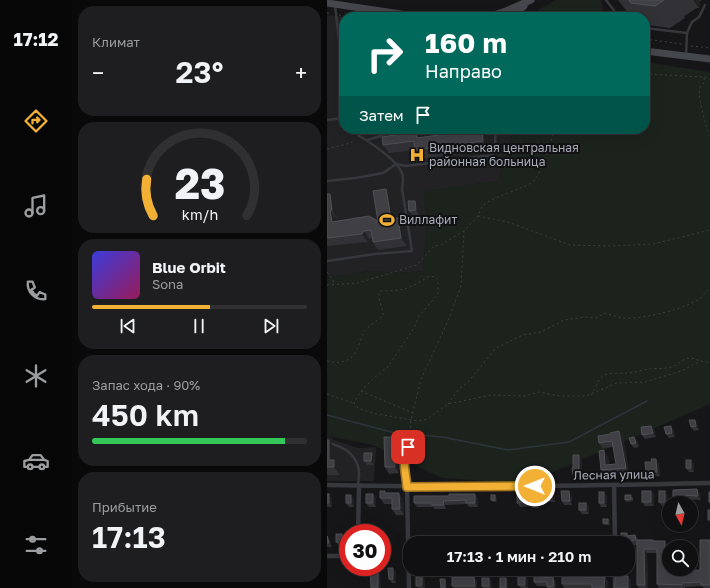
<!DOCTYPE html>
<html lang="ru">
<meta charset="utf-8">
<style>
:root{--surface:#101012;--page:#1e1e20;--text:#f1f3f6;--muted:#9c9d9f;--line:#303032;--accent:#f2b134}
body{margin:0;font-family:"Golos Text",sans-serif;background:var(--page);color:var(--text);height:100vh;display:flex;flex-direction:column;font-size:15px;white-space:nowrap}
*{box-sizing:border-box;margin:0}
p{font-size:13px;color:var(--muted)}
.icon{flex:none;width:22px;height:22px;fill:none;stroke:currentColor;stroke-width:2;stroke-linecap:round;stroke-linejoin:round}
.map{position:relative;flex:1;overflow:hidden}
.details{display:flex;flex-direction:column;gap:6px;padding:6px;background:#09090a;width:255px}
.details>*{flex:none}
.top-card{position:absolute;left:12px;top:12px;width:311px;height:122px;border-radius:16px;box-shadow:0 4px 16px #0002,0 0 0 1px var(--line);background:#00695c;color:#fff;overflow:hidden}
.needle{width:26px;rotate:172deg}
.fabs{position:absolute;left:335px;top:496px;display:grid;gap:8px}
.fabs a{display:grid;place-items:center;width:36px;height:36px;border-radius:50%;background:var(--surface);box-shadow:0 4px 16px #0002,0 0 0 1px var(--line);font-size:20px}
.speed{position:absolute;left:12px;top:524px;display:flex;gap:8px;font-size:20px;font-weight:700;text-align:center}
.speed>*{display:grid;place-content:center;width:52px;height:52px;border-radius:50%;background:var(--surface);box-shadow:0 4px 16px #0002,0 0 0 1px var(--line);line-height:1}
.speed .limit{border:6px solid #d22;background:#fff;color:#111}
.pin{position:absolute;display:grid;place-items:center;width:34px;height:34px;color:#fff;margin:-17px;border-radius:8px;box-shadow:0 2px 6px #0006}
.me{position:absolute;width:44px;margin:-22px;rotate:270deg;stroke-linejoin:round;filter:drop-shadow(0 0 3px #0008)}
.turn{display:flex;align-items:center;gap:14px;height:84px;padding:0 20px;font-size:18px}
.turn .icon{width:52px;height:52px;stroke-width:2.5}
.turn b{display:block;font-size:28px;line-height:34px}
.then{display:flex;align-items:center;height:38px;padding:0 20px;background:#0003;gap:8px;font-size:15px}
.big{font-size:30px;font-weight:600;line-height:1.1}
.details .card{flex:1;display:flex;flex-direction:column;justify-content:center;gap:6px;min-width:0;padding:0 14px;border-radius:16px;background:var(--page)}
.details .dial{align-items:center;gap:0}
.dial svg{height:104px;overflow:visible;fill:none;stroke:var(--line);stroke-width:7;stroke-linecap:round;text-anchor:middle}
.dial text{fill:var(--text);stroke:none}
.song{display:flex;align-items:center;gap:12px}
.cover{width:48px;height:48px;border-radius:6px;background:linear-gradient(135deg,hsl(240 70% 55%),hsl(330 70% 35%))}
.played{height:4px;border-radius:2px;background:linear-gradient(90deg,var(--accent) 55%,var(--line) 55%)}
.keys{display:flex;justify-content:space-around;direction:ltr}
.heat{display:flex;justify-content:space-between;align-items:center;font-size:22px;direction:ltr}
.charge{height:6px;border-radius:3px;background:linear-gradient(90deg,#34c759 90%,var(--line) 0)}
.trip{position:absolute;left:76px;top:536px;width:232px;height:40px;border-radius:16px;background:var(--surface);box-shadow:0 4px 16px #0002,0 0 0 1px var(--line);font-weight:600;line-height:40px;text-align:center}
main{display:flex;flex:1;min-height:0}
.dock{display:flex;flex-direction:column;width:72px;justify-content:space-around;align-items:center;background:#060607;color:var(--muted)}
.dock .icon{width:28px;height:28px}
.dock .current{color:var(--accent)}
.dock b{font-size:18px;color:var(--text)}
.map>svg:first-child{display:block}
</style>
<main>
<nav class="dock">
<b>17:12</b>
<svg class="icon current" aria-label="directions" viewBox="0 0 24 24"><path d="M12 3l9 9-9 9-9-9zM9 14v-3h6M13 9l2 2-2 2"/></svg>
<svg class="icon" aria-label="music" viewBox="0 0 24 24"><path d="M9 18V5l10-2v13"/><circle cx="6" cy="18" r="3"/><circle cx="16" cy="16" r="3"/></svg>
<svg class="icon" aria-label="phone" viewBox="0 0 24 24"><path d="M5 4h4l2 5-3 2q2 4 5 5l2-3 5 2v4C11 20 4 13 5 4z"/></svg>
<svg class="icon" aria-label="climate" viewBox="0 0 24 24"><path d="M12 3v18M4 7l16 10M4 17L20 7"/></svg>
<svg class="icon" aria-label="car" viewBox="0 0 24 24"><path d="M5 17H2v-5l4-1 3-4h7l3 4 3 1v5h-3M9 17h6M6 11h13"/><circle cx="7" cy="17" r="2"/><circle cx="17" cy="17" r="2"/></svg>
<svg class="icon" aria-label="filters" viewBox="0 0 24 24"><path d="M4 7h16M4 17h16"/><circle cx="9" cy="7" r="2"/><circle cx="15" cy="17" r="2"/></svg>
</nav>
<section class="details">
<div class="card"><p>Климат</p>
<div class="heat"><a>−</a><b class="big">23°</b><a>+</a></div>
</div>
<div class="card dial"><svg viewBox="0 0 100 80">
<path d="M14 69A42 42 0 1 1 86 69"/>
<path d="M14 69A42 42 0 0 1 9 41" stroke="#f2b134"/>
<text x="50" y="56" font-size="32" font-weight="700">23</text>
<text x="50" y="72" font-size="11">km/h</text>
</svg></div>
<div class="card">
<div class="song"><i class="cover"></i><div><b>Blue Orbit</b><p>Sona</p></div></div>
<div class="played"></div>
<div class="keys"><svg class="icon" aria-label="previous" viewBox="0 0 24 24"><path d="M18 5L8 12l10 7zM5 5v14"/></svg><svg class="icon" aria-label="pause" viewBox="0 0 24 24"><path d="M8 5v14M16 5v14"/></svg><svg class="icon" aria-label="next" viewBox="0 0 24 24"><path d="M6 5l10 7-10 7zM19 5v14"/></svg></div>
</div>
<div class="card"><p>Запас хода · 90%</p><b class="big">450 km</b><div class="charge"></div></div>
<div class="card"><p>Прибытие</p><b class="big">17:13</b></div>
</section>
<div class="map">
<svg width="383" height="588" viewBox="0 0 383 588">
<rect width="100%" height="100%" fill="#161618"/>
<g fill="#222225">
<polygon points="0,15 17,17 17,129 187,129 171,181 97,191 100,224 96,271 74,273 42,271 0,278"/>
<polygon points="0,435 7,440 31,448 49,447 47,481 0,481"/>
</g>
<g fill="#1c231d">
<polygon points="229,0 274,0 276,10 275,17 210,17 211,10"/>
<polygon points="318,62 383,72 383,404 224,473 191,483 115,478 46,445 0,436 0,278 42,271 74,273 96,271 100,224 97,191 171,181 187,129 318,129"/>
</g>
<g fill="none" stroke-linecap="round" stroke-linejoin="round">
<polyline stroke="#2c353c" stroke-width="1.5" points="0,415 68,433 115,437 181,450 242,442 320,401"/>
<g stroke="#3d3f44" stroke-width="1" stroke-dasharray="2 3" stroke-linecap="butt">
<polyline points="0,13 5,14"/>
<polyline points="12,15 24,17"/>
<polyline points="281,17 285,13"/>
<polyline points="318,39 355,44"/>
<polyline points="364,46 383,48"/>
<polyline points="318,74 377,77 383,79"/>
<path d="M377 78 378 82C376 84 374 85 373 87 370 96 379 127 383 136"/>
<polyline points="0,149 24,143 28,139"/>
<polyline points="151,216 181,222 243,245 283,246 326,244 383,230"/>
<polyline points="0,272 6,280 7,285"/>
<polyline points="0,285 31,283 90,265 106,247 115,244 137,231"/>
<path d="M0 361C15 364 25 362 31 347 33 342 35 337 37 332 41 326 51 320 56 316 57 307 49 300 53 291 76 291 83 289 102 276L109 277 111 281V294L92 316 87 328 60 368 47 378 34 391 27 403 31 408 45 413 91 421 100 419 121 404 164 395 198 396 212 392 233 396H259L290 383 318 382 354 371 374 361 383 363"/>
<polyline points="34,391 86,413"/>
<polyline points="0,394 26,403"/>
<path d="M264 395C269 389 270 378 278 375 285 372 293 374 300 373 307 373 314 370 321 369 327 368 334 369 340 368 356 366 355 352 373 361"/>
<path d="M121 404 132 389 140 383 169 348 196 335 214 332 237 320 258 317 269 318 278 313C284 315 290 317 296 318 313 320 358 309 372 299 376 296 379 292 383 288"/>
<polyline points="82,443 84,420 94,379 121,321 134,286 137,231 151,216 155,206 164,200 201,185 208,180 217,162 228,129"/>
</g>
<g stroke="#37383d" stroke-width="2.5">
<polyline points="279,0 292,17"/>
<polyline points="8,5 17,83"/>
<polyline points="318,28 360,33 359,56"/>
<polyline points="360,33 365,22 372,17 378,5"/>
<polyline points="0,120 17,118"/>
<polyline points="40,140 57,135 62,129"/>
<path d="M0 181 29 178 56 173 69 164 79 166 166 155C170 146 167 138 169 129"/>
<path d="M0 261 48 254 85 251 75 189C76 183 77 178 75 173 69 159 44 143 31 135L28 129"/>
<path d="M0 443C17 446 33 456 32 476 32 479 31 481 31 485"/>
<path d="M80 487C79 474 74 458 81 447"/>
</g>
<g stroke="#37383d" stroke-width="4.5">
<path d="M0 485C128 488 255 486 383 483"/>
<polyline points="287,485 288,543"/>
<polyline points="80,487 82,588"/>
<polyline points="31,533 32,485"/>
<polyline points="0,556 21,556"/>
<polyline points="288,569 288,588"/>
</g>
<g stroke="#45474d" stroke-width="7">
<polyline points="0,3 94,17"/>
<polyline points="160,17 179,11 204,0"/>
<polyline points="186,17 197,6"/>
<polyline points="318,51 383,59"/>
</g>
</g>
<g fill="#323236">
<polygon points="291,0 375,0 373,1 372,8 370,8 357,16 358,18 343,28 320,25 318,23 318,17 314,17 311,13 306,17 303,13 302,14"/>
<polygon points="94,129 95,137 160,137 162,150 94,159 88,150 62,153 56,145 79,133"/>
<polygon points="59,189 65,197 68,218 77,226 80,246 51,250 46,242 45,238 42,239 41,242 0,246 0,194 3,194 8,202 10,218 9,218 9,221 51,221"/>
<polygon points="88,201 91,205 92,215 85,215 82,211"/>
<polygon points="370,424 372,430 367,431 364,427"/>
<polygon points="324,426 327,430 329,437 318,439 315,435"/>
<polygon points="347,430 348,437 342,438 339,434"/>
<polygon points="292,431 296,437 302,473 278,476 274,470 281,456 282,465 289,464 286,447 276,448 272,443 284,434"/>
<polygon points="0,440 7,448 7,460 13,469 13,475 0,475"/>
<polygon points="310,441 312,447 307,448 304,444"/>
<polygon points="72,443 72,473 62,474 58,467"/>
<polygon points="45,453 48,457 47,465 40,465 37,461"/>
<polygon points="255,460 255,479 249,479 246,475 246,468"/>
<polygon points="325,462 332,463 333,476 322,477 319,472"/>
<polygon points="367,464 367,472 362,472 359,468"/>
<polygon points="346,490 373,493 374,500 356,499 356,503 346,503"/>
<polygon points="324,491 327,495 327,506 318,506 315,502"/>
<polygon points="60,493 76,499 77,515 69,515 65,509 65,504 57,504 53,498"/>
<polygon points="0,494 5,499 5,507 0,507"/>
<polygon points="46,494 49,498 49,507 42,507 39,503"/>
<polygon points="168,495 169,497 170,502 166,502 164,500"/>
<polygon points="228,495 228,502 222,502 219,498"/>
<polygon points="245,495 245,505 237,505 235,501"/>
<polygon points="341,495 341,506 335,506 332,502"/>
<polygon points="280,496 280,507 274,507 272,503"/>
<polygon points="306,497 306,501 300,502 298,500"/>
<polygon points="151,498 151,507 142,507 140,504 119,505 119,509 108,509 106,507 90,507 87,503"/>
<polygon points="212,498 212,508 205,508 204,506 193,507 190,503"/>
<polygon points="27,499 27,507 22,507 19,503"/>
<polygon points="259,503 262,507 262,514 255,514 252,510"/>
<polygon points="281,519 283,521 283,525 277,525 276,523"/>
<polygon points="300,533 302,536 308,535 311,540 327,541 341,546 341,569 355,569 356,571 373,570 383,540 383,588 377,588 375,586 358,587 358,588 332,588 330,584 330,553 320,553 321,588 312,588 310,585 310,545 303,545 304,549 301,549 301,543 294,543"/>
<polygon points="15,534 18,538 18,546 12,546 9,542"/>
<polygon points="0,535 2,539 5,547 0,547"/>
<polygon points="25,567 32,567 32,571 27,571 25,569"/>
<polygon points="69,572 69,583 65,583 62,579"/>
<polygon points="198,575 201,580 201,588 194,588 191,585"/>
<polygon points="257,575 259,577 281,581 280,588 237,588 235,584 250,576"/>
<polygon points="95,576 98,580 98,588 91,588 89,586"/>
<polygon points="213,576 214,578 229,581 229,588 221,588 220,586 210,586 207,582"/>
<polygon points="147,577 150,581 150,588 127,588 125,586"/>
<polygon points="165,582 165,588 156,588 155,586"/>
</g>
<g fill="#212124">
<polygon points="366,0 372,0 373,1 372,8"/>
<polygon points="89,129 94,129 96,146 90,138"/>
<polygon points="155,129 160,137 162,150 156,141"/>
<polygon points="59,189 65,197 69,226 64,218"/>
<polygon points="3,194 8,202 10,218 5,210"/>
<polygon points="88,201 91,205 92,215 89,210"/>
<polygon points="3,210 9,218 11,230 5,222"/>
<polygon points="71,218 77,226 80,246 74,238"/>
<polygon points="37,231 42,239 41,242 35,234"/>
<polygon points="368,420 370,424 372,430 369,426"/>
<polygon points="324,426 327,430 329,437 326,433"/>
<polygon points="344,426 347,430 348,437 345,433"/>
<polygon points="292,431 296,437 302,473 299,468"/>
<polygon points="67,437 72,443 72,473 68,467"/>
<polygon points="307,437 310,441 312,447 309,443"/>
<polygon points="2,440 7,448 7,467 2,460"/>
<polygon points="277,450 281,456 282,469 278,465"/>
<polygon points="45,453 48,457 47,465 44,461"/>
<polygon points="252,455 255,460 255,479 252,474"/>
<polygon points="329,459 332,463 333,476 330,472"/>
<polygon points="7,460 13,469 13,475 7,467"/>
<polygon points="364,460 367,464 367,472 364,468"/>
<polygon points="370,489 373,493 374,500 371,496"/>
<polygon points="225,490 228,495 228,502 225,498"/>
<polygon points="242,491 245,495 245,505 243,501"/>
<polygon points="324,491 327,495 327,506 324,502"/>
<polygon points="338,491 341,495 341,506 338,502"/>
<polygon points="277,492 280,496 280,507 277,503"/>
<polygon points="72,493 76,499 77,515 73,509"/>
<polygon points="2,494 5,499 5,507 2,503"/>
<polygon points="46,494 49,498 49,507 46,503"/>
<polygon points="148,494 151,498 151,507 148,503"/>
<polygon points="209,494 212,498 212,508 209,504"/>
<polygon points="24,495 27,499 27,507 24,503"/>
<polygon points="168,495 169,497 170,502 168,500"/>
<polygon points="353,495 356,499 356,503 353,503"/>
<polygon points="116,501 119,505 119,509 117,505"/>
<polygon points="259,503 262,507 262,514 259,510"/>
<polygon points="281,519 283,521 283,525 281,523"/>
<polygon points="15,534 18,538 18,546 15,542"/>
<polygon points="0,535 2,539 5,547 2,543"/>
<polygon points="274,537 277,541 277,543 274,543"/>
<polygon points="300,541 303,545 304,549 301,545"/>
<polygon points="338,541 341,546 341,574 338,569"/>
<polygon points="317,549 320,553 321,588 320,588 318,585"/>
<polygon points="51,567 53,567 54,588 51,588"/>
<polygon points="66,568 69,572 69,583 66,579"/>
<polygon points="198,575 201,580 201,588 198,585"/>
<polygon points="95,576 98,580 98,588 97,588 95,585"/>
<polygon points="301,576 304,580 304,588 301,588"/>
<polygon points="147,577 150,581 150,588 149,588 148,586"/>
<polygon points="226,577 229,581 229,588 228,588 227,586"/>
<polygon points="278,577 281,581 280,588 277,588"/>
<polygon points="162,578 165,582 165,588 164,588 162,586"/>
<polygon points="179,578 181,580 181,588 179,588"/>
<polygon points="118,579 119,581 120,588 118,588"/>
</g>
<g fill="#3f3f44" stroke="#4f5156">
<polygon points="302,0 337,0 328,6 304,3"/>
<polygon points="79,129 89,129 90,138 155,129 156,141 88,150 87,141 56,145 55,137 79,133"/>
<polygon points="59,189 64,218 71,218 74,238 46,242 44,230 37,231 35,234 0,238 0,194 3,194 5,210 3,210 5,222 42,216 51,221 46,191"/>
<polygon points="81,201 88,201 89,210 82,211"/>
<polygon points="362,420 368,420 369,426 364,427"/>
<polygon points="324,426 326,433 315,435 314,427"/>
<polygon points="344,426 345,433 339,434 337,427"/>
<polygon points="292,431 299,468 274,470 272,451 277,450 278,465 289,464 285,441 272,443 271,436 284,434 283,433"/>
<polygon points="57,437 67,437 68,467 58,467"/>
<polygon points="307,437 309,443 304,444 302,438"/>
<polygon points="0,440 2,440 2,460 7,460 7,467 0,467"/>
<polygon points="37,453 45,453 44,461 37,461"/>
<polygon points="246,455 252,455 252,474 246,475 245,468 246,468"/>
<polygon points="324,459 329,459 330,472 319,472 318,462 325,462"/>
<rect x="359" y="460" width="5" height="8"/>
<polygon points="370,489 371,496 353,495 353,503 346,503 346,490"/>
<polygon points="225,490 225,498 219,498 219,491"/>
<polygon points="53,491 58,491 58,493 72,493 73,509 65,509 65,498 53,498"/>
<polygon points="234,491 242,491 243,501 235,501"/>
<rect x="315" y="491" width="9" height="11"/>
<rect x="332" y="491" width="6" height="11"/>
<rect x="272" y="492" width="5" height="11"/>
<rect x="382" y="492" width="1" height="10"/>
<polygon points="190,493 209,494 209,504 202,504 202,502 190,503"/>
<rect x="0" y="494" width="2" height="9"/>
<rect x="39" y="494" width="7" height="9"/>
<polygon points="122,494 148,494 148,503 139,503 139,500 116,501 117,505 105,505 105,503 87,503 87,496 122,496"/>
<rect x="19" y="495" width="5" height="8"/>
<rect x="164" y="495" width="4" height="5"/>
<polygon points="298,495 304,495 304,499 298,500"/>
<rect x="252" y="503" width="7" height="7"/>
<rect x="381" y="510" width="2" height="10"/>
<rect x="276" y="519" width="5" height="4"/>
<polygon points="294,533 300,533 300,536 308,535 309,540 300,541 300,543 294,543"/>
<rect x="9" y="534" width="6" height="8"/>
<polygon points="0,536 2,543 0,543"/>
<rect x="266" y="537" width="8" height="6"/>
<polygon points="310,540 326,540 326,541 338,541 338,569 355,569 355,571 373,570 373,540 383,540 383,585 374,585 374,582 355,583 355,585 330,584 330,549 317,549 318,585 310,585"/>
<rect x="247" y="541" width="5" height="2"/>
<rect x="25" y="567" width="5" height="2"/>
<polygon points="43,567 51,567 51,588 44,588"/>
<polygon points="61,568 66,568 66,579 62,579"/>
<polygon points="198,575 198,585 191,585 191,576"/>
<polygon points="250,575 257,575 257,577 278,577 277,588 265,588 265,584 235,584 235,576 250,576"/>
<polygon points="89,576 95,576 95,585 89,586"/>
<polygon points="207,576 213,576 213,578 226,577 227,586 220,587 220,582 207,582"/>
<polygon points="289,576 301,576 301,588 287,588"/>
<polygon points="125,577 147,577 148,586 125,586"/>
<rect x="155" y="578" width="7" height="8"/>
<rect x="173" y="578" width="6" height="10"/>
<polygon points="113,579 118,579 118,588 114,588"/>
</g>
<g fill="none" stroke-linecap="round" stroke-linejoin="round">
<g stroke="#9d7322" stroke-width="10">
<path id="route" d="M81 447C74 458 79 474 80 487L208 486"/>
</g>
<use href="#route" stroke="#f2b134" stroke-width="7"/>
</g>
<defs>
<g id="hospital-bare" transform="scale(1.2)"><path d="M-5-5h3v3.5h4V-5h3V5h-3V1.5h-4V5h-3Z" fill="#f2b134" stroke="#111113" stroke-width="2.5" paint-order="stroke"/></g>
<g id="stadium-bare" transform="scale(1.2)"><path d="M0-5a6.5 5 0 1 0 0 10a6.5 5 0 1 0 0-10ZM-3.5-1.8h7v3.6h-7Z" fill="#f2b134" stroke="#111113" stroke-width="2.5" paint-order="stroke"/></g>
</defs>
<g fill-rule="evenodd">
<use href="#hospital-bare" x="90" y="155"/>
<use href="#stadium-bare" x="60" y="220"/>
</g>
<g text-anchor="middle" stroke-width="4" stroke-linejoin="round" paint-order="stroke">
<g font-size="12" fill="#a8adb8" stroke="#111113" text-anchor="start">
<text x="102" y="152">Видновская центральная<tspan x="102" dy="14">районная больница</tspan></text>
<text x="72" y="224">Виллафит</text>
</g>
<g font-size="12" fill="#a8adb8" stroke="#111113">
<text transform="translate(287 475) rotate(-1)" y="4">Лесная улица</text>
</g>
</g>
</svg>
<div class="fabs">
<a><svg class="needle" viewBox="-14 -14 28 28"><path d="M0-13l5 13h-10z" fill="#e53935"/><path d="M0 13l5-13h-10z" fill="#9c9d9f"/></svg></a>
<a><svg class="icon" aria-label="search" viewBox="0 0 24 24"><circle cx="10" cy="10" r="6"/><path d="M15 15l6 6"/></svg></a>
</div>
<div class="speed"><div class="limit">30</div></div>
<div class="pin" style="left:81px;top:447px;background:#d93025"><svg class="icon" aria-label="arrive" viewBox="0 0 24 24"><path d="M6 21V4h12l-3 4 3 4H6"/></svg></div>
<svg class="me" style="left:208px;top:486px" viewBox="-20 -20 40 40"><circle r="17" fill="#f2b134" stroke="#fff" stroke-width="3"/><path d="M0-11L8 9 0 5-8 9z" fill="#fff"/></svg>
<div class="trip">17:13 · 1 мин · 210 m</div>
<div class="top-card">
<div class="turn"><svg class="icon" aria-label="right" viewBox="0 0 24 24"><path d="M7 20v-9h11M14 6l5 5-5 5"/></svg><div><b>160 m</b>Направо</div></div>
<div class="then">Затем<svg class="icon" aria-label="arrive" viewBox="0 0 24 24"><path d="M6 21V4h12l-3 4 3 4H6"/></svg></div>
</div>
</div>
</main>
